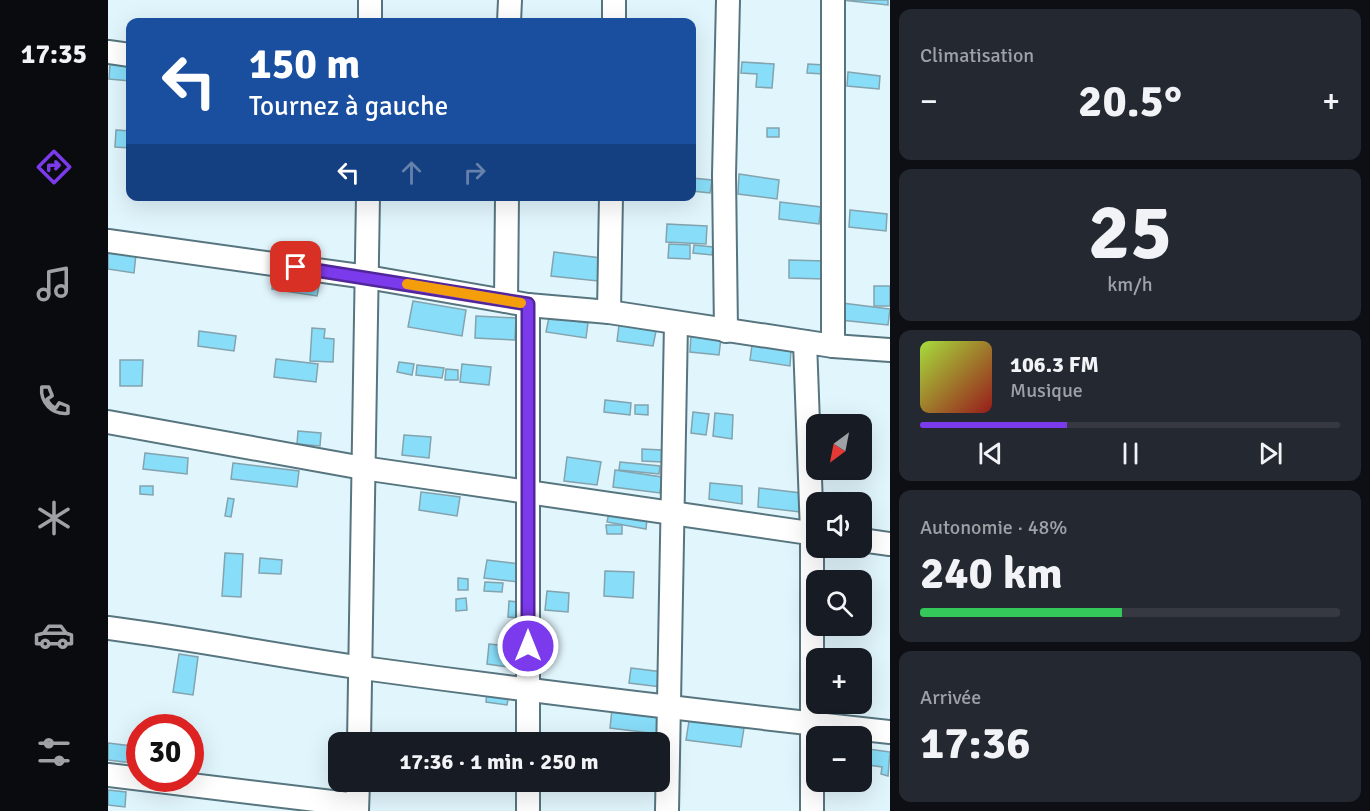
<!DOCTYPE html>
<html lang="fr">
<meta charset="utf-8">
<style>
:root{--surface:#171b24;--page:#242831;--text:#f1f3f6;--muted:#9ea1a6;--line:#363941;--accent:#7c3aed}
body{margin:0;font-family:Signika,sans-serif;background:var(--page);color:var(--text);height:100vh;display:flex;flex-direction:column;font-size:22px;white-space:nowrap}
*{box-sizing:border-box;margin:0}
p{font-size:20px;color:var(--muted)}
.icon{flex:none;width:33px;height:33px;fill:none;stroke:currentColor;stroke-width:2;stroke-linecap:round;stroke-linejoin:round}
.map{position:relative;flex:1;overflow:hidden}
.drawer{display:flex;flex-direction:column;gap:9px;padding:9px;background:#0d0f14;width:480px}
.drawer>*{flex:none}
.top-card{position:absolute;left:18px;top:18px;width:570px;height:183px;border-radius:12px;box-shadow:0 6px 24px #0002;background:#1a4fa0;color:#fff;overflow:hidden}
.needle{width:39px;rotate:212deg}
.controls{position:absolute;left:698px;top:414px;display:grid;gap:12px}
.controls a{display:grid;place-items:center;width:66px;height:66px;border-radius:12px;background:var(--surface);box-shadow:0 6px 24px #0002;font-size:30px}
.speed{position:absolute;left:18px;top:714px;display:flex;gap:12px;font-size:30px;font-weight:700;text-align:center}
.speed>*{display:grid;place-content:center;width:78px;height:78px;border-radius:50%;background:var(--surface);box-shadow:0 6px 24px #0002;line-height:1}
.speed .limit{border:9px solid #d22;background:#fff;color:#111}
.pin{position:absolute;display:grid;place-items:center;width:51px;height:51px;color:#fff;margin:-26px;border-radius:12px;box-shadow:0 3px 9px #0006}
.me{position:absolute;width:66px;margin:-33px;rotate:0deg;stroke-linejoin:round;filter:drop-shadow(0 0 4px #0008)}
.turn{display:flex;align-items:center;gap:21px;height:126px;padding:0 24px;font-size:27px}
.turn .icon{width:78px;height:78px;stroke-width:2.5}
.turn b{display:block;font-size:42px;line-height:51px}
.lanes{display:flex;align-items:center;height:57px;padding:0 24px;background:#0003;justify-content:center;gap:30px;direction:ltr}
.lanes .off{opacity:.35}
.big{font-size:45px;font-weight:700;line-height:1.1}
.drawer .card{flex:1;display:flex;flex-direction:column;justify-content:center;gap:9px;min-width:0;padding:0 21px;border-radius:12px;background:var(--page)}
.drawer .dial{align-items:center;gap:0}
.dial b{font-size:78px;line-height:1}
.song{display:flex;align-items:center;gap:18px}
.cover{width:72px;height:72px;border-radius:9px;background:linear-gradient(135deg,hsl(80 70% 55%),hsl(0 70% 35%))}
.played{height:6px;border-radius:3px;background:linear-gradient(90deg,var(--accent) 35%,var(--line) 35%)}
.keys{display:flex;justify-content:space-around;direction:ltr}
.heat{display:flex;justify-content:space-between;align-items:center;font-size:33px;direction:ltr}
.charge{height:9px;border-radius:4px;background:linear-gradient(90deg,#34c759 48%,var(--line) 0)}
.trip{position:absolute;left:220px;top:732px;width:342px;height:60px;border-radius:12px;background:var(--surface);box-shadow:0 6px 24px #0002;font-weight:700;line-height:60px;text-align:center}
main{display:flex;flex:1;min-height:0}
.tabs{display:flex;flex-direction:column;width:108px;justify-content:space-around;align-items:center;background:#090b0e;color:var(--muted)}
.tabs .icon{width:42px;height:42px}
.tabs .current{color:var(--accent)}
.tabs b{font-size:27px;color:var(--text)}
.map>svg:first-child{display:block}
</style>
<main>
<nav class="tabs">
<b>17:35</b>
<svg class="icon current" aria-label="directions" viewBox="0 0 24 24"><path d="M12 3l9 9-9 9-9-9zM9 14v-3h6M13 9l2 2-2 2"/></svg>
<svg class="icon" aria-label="music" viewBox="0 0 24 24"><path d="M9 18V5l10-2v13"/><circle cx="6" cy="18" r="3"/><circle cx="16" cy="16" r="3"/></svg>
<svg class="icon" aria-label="phone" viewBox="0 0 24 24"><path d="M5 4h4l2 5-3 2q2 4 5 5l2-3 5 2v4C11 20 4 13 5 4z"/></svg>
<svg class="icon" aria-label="climate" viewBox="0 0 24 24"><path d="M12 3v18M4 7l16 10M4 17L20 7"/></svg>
<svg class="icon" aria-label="car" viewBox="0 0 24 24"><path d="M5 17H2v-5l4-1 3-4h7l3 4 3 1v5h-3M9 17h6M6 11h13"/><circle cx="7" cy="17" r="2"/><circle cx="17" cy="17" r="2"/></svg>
<svg class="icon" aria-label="filters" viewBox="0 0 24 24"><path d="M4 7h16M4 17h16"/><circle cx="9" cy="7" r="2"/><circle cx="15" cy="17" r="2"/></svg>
</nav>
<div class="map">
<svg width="782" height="811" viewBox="0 0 782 811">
<rect width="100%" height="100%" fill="#e1f5fc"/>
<g fill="#88ddf8" stroke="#83a3ae" stroke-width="1.5">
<polygon points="733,0 780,0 780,5"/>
<polygon points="634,62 666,64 664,88 648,87 649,74 633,73"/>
<polygon points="2,64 22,67 22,81 1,79"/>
<polygon points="700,64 716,65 716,74 699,73"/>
<polygon points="740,72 772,76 771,89 739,86"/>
<rect x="659" y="128" width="12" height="9"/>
<polygon points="8,130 22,131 22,148 7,147"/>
<polygon points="631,174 671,180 669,199 630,194"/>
<polygon points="584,178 604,180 602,193 584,191"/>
<polygon points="672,202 713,207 711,224 671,219"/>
<polygon points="742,210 779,214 778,231 741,227"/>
<polygon points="559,224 599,226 598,244 558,242"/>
<polygon points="561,244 582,245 582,259 560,258"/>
<polygon points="586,245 605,247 604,255 585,253"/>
<polygon points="0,250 28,254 26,273 0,269"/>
<polygon points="446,252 493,258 490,281 443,276"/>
<polygon points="681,260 717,261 717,279 681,278"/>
<polygon points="165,274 212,281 209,296 164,289"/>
<rect x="766" y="286" width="16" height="20"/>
<polygon points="305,301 358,310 354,336 300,327"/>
<polygon points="734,303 782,309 780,325 732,320"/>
<polygon points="368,316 408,318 407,340 367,338"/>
<polygon points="441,317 480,323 478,338 438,332"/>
<polygon points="511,325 548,331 545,346 509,341"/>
<polygon points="204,328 217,329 216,338 226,339 225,362 202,361"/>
<polygon points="91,331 128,336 126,351 90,346"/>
<polygon points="583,335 613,338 611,355 582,352"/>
<polygon points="644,345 683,350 682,366 642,360"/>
<polygon points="168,359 210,364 208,382 166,377"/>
<polygon points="12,360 35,360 34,386 12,386"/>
<polygon points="291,362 306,364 304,375 289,372"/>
<polygon points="354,364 383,367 381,385 352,382"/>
<polygon points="309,365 336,368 334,378 308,375"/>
<polygon points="338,369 350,370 350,380 337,380"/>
<polygon points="497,400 523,403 522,415 496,412"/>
<polygon points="527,405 540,405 540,415 527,414"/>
<polygon points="585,412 601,414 598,435 583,433"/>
<polygon points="607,413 625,415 624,439 605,436"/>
<polygon points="190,431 213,433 212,446 189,444"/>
<polygon points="296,435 323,437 321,458 294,455"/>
<polygon points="534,449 554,450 554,462 534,461"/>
<polygon points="37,453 80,458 79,474 35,469"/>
<polygon points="459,457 493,462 489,485 456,481"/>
<polygon points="512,462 552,466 551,474 511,470"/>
<polygon points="125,463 191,471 189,487 123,479"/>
<polygon points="507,470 554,477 552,493 505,487"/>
<polygon points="602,483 634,486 634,504 601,499"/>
<polygon points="32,486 45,486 45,495 32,494"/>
<polygon points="651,488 693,493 692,512 650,507"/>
<polygon points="313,492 352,497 349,516 311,510"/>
<polygon points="120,498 126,499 123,517 117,516"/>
<polygon points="501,512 539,519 538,529 499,522"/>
<polygon points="498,525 514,525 514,534 499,534"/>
<polygon points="117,553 135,554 133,597 114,596"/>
<polygon points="152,558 174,560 173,574 151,573"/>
<polygon points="379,560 412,564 410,582 376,578"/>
<polygon points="497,571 526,572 525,598 496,596"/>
<polygon points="350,578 360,579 360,590 350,590"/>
<polygon points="377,582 395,583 394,592 376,591"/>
<polygon points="439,591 461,593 460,612 437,610"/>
<polygon points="358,598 359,610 348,611 348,599"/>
<polygon points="401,601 410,602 409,618 400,617"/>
<polygon points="381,644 410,647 407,668 379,664"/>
<polygon points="71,654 90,657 85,695 65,692"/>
<polygon points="523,668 555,672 553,687 521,683"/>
<polygon points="379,691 401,694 399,705 378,702"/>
<polygon points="504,709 553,715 550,734 502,728"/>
<polygon points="581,721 636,728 633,747 578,740"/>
<polygon points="0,743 32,747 32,764 0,760"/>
<polygon points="753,748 782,752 780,776 773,774 774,767 753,764"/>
<polygon points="0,790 18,792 17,807 0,805"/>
</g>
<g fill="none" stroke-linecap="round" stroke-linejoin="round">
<g stroke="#57757f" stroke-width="26">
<g id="minor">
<polyline points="262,22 262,0"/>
<polyline points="401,22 402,0"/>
<polyline points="506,22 506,0"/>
<polyline points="0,52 22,55"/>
<polyline points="0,241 259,277 420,305 501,312 725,346 782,350"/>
<polyline points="398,301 399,196"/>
<polyline points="420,305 420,742"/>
<polyline points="501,312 503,196"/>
<polyline points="618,331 616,175 620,0"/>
<polyline points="697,342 704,533 704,811"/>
<polyline points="725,346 725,0"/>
<polyline points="0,422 255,468 708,534"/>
<polyline points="753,540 782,544"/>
<path d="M0 628C86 639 170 656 255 668 430 692 606 713 782 732"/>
<polyline points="251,742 260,196"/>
<polyline points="0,775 249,805"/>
<polyline points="249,811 250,782"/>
<polyline points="420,811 420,782"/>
<polyline points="559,811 568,323"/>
</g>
</g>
<use href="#minor" stroke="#fff" stroke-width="22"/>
</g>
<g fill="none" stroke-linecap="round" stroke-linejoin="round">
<g stroke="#51269a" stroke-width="15">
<polyline id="route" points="188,267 420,304 420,646"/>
</g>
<use href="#route" stroke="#7c3aed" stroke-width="10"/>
<polyline stroke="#f59e0b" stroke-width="10" points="299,284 413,303"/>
</g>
</svg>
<div class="controls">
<a><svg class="needle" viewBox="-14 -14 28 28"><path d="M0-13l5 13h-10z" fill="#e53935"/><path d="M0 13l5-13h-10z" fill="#9ea1a6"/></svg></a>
<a><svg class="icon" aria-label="sound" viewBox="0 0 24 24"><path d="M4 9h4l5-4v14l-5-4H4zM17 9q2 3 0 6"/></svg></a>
<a><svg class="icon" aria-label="search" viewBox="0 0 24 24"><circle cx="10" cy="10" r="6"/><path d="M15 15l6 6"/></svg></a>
<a>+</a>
<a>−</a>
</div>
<div class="speed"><div class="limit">30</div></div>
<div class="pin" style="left:188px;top:267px;background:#d93025"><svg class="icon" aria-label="arrive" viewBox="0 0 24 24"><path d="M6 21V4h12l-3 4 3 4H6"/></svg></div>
<svg class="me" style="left:420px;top:646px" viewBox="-20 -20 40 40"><circle r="17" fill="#7c3aed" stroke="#fff" stroke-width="3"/><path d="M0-11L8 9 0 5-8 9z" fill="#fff"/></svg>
<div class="trip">17:36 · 1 min · 250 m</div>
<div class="top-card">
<div class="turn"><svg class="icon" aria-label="left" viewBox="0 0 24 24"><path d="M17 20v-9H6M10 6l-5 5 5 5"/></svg><div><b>150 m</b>Tournez à gauche</div></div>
<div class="lanes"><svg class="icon" aria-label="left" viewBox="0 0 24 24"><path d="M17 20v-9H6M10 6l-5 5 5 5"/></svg><svg class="icon off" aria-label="ahead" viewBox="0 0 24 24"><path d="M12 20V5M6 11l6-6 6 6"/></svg><svg class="icon off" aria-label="right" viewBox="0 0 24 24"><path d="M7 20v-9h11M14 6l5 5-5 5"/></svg></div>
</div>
</div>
<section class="drawer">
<div class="card"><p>Climatisation</p>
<div class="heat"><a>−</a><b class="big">20.5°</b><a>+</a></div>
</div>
<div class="card dial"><b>25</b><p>km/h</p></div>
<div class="card">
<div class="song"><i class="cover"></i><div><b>106.3 FM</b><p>Musique</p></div></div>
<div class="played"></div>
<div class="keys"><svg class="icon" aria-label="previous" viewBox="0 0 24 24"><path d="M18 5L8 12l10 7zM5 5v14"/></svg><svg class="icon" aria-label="pause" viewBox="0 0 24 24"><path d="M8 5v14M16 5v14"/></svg><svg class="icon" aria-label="next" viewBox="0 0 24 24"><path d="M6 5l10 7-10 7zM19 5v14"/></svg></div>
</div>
<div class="card"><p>Autonomie · 48%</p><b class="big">240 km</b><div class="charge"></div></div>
<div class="card"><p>Arrivée</p><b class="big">17:36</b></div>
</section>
</main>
